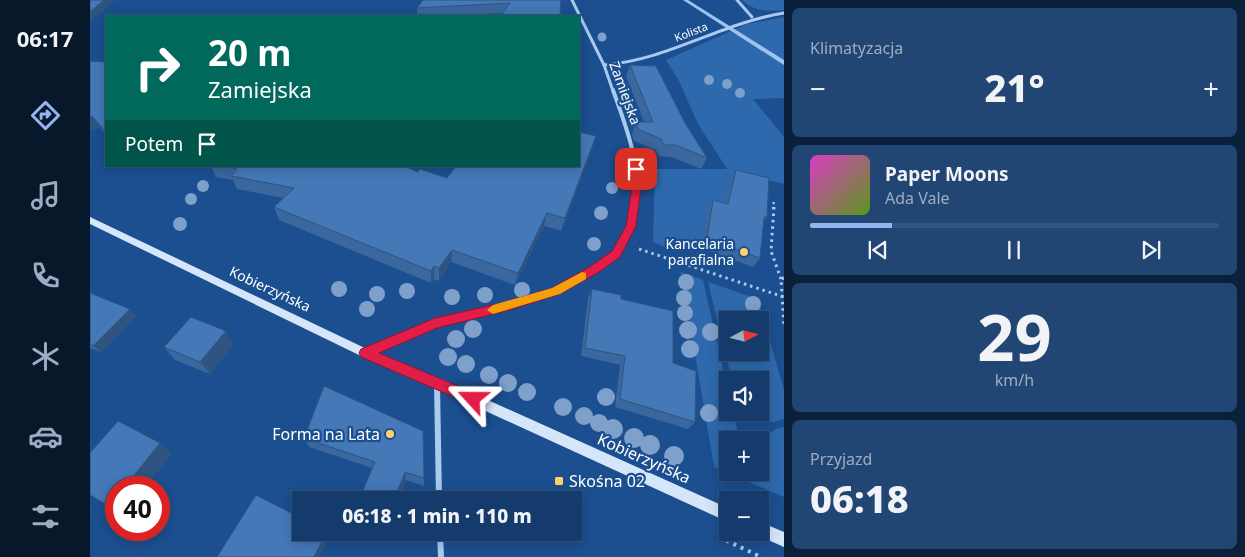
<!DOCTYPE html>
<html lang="pl">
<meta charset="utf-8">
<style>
:root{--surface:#143b6b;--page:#214673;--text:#f1f3f6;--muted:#9dadc1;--line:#33557e;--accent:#95b2f1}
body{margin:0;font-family:"Noto Sans",sans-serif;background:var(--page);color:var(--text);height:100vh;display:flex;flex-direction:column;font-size:19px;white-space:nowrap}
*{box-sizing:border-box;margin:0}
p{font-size:16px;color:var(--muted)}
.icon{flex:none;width:28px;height:28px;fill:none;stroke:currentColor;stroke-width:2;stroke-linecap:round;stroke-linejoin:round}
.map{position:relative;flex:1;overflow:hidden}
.drawer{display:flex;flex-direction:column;gap:8px;padding:8px;background:#0b203b;width:461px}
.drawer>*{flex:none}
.guide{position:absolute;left:15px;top:15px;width:475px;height:152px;border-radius:0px;box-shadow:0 2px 12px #0003,0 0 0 1px var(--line);background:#00695c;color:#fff;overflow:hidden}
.needle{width:32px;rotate:83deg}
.fabs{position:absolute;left:629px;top:311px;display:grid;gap:10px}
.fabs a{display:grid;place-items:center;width:50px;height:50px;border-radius:0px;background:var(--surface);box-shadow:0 2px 12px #0003,0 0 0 1px var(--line);font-size:25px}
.speed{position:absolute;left:15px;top:476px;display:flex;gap:10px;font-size:25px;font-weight:700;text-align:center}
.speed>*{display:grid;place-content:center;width:65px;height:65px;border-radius:50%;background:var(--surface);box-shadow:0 2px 12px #0003,0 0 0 1px var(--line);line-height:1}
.speed .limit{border:8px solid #d22;background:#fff;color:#111}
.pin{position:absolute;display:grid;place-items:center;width:42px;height:42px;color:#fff;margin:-21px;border-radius:10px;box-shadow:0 2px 8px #0006}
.me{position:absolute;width:55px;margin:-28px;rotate:294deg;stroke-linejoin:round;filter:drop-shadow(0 0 4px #0008)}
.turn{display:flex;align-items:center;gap:18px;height:105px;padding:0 20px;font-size:22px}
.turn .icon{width:65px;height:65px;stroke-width:2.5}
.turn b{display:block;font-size:35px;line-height:42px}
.then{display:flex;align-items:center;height:48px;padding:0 20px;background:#0003;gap:10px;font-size:19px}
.big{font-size:38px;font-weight:800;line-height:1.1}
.drawer .widget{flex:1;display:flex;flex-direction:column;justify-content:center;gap:8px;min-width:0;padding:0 18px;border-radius:8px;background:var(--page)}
.drawer .dial{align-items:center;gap:0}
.dial b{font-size:65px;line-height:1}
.song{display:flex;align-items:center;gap:15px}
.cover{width:60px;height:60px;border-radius:8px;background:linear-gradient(135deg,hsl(310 70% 55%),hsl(90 70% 35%))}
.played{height:5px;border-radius:2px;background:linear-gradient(90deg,var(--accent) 20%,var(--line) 20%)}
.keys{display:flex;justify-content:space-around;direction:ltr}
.heat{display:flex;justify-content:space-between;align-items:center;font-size:28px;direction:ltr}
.trip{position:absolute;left:202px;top:491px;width:290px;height:50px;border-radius:0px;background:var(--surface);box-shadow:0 2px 12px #0003,0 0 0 1px var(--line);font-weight:800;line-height:50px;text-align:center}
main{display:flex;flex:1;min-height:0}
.dock{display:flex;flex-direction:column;width:90px;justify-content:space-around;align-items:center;background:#08182b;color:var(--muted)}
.dock .icon{width:35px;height:35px}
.dock .active{color:var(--accent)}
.dock b{font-size:22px;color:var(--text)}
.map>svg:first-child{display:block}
</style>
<main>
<nav class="dock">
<b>06:17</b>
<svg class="icon active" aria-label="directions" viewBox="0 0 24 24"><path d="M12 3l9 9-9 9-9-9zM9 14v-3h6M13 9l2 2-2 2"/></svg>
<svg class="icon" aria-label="music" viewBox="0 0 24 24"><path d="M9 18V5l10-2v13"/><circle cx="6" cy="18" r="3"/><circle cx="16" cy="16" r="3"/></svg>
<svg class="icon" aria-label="phone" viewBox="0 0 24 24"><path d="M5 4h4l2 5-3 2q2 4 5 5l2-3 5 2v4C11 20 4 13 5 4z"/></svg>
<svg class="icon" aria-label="climate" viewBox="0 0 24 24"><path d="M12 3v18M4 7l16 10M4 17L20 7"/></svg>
<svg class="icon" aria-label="car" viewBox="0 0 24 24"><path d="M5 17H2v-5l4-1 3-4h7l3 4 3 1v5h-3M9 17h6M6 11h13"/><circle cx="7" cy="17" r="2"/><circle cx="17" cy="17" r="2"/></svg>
<svg class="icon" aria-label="filters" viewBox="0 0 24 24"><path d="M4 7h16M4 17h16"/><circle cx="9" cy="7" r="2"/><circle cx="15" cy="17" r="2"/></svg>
</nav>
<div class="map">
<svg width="694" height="557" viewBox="0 0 694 557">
<rect width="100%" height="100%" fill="#1b4f8f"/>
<g fill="#2e69ad" fill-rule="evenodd">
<path d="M652 0H694V10C678 11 664 12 652 0Z"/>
<polygon points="694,17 694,98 663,99 694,137 694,184 666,177 611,248 575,247 563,242 565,169 637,169 608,124 588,79 576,60 657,24"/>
<polygon points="591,272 613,280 637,387 638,412 643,413 650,440 637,437 638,472 670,472 670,440 668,440 688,428 694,427 694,497 624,467"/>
<path d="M618 282 659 296 670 306 694 390V419L684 422 651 419 650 413 670 412V380H642ZM638 320H670V352H638Z"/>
</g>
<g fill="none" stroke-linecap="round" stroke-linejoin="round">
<polygon fill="#9cc4f0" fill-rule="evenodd" points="593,0 598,0 694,60 694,65"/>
<polyline stroke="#a9c9ee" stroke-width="2.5" stroke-dasharray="2 3" stroke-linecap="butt" points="683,209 684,200"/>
<g stroke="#a9c9ee" stroke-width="3" stroke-dasharray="2.5 4" stroke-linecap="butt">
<polyline points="684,207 681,251 691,279"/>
<polyline points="549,249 694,297"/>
<polyline points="694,278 691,279 694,326"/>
</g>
<g stroke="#a9c9ee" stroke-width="4" stroke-dasharray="3 5" stroke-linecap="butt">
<polyline points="645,493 661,500"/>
<polyline points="629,537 671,557"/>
</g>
<g stroke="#a9c9ee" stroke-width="3">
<polyline points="482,0 514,65 523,91"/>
<polyline points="647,0 662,17"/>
<path d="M514 65C578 60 631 23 694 13"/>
</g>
<path stroke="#a9c9ee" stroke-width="4" d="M523 90C538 133 551 161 544 209"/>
<polyline stroke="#a9c9ee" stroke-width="5" points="276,353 345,323 416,307 465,291 505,269 526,254 541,226 544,207"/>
<g stroke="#a9c9ee" stroke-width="6">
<polyline points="347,383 349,500"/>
<polyline points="350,532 351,557"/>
</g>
<g fill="#d6e6fa" fill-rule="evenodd">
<polygon points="0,217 279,350 351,379 638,508 638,522 343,387 271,356 0,224"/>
<polygon points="670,522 694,532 694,547 665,534 664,532 670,532"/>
</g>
</g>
<g fill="#7ea0ca">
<circle cx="512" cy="37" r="4.5"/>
<circle cx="619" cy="80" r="5"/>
<circle cx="637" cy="84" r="5"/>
<circle cx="650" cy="93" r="5"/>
<circle cx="113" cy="186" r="6"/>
<circle cx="522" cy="188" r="6"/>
<circle cx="101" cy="199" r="6"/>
<circle cx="511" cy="213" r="7"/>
<circle cx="90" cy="224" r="7"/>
<circle cx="504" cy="244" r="7"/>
<circle cx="596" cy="282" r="8"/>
<circle cx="249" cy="289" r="8"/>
<circle cx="432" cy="290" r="8"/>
<circle cx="317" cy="291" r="8"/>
<circle cx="287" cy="294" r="8"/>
<circle cx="395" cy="295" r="8"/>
<circle cx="362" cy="297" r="8"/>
<circle cx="594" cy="298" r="8"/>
<circle cx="663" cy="304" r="8"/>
<circle cx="277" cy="309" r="8"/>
<circle cx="595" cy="313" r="8"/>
<circle cx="383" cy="329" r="9"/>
<circle cx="598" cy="330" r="9"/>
<circle cx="621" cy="332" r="9"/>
<circle cx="366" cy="339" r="9"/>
<circle cx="600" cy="349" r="9"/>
<circle cx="358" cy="357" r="9"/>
<circle cx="376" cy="364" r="9"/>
<circle cx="399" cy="375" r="9"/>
<circle cx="418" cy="383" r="9"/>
<circle cx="437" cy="392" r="9"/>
<circle cx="516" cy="397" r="9"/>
<circle cx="473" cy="407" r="9"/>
<circle cx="619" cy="413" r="9"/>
<circle cx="494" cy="416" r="9"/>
<circle cx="509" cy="423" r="9"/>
<circle cx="523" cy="429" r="10"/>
<circle cx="544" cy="438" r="10"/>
<circle cx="560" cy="445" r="10"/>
<circle cx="584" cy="456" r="10"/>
</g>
<g fill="#3a679d">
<polygon points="471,0 413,13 355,16 327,16 327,8"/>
<polygon points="16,62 16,135 10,127 0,131"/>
<polygon points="540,65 595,123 617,158 611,169 581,157 569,156 566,150 544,141 542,134 546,122 554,122 536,76"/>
<polygon points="506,136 502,149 471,231 454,226 425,285 361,262 349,281 344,279 341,283 189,220 184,207 193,198 147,189 143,180 126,177 121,166 314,166 328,172 357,178 489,166"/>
<polygon points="646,170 677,217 674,221 670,258 663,267 611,248 618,209 623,200 635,203 640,179"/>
<polygon points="502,289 531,299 583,363 605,422 598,429 525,407 530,365 491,356 498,298"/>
<polygon points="0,293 46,316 11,352 0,348"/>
<polygon points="144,344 120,374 85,360 74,347"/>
<polygon points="214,438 334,440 334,486 316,480 309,500 271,500 270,497 282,468 219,447"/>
</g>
<g fill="#305480">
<polygon points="14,0 25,0 0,22 0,12"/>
<polygon points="2,116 10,127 0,131 0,117"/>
<polygon points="506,136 502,149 471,231 475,218"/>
<polygon points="457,213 454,226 425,285 428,273"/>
<polygon points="362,250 361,262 349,281 349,268"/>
<polygon points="344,266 344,279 341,283 341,271"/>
<polygon points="40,309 46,316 11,352 3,346"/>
<polygon points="136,331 144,344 120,374 110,362"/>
<polygon points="70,443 82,453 55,488 34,488"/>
<polygon points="315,472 316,480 309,500 304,500"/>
<polygon points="26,497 26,509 19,506"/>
<polygon points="237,532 238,532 240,535 229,557 224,557"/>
</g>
<g fill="#4478b7" stroke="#305480">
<polygon points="0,0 14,0 0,12"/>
<polygon points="333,0 471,0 470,16 411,16 420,3 327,8"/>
<polygon points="0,61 16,62 16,132 2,116 0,117"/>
<polygon points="540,65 566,66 595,123 617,158 586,145 574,145 571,139 548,129 546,122 563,122"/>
<polygon points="489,132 506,136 475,218 457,213 428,273 362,250 349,268 344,266 341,271 184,207 204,188 141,176 147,169 133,166 314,166 328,172 330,169 357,178 366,166 489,166"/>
<polygon points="646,170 679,178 677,217 674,217 670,258 617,239 623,200 638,204"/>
<polygon points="502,289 531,295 531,299 583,311 583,363 606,371 605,422 530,399 535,356 495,348"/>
<polygon points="0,293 40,309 3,346 0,344"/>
<polygon points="101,317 136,331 110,362 74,347"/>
<polygon points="234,386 333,431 334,478 315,472 304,500 278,500 270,497 285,462 214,438"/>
<polygon points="28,421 70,443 34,488 26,488 26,497 19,506 0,495 0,453"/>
<polygon points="166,495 211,518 211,532 237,532 224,557 127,557"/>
</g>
<polygon fill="#e11d48" stroke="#92132f" points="546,166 550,169 551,187 546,226 530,257 509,272 470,294 416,311 347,328 289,353 387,394 389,399 387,403 383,405 378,403 271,357 269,353 271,349 345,318 416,302 462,288 501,266 522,251 536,226 542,187 541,169"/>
<polygon fill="#f59e0b" points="492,272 496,273 496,279 470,294 403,314 397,310 403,305 462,288"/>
<g fill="#ffd166" stroke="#1b4f8f" stroke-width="2">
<circle cx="654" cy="252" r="5"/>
<circle cx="300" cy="434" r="5"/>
<rect x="464" y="476" width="10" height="10" rx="2.5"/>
</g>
<g text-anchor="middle" stroke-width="4.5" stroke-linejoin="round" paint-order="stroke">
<g font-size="11" fill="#fff" stroke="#1b4f8f">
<text transform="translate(601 32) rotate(-21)" y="4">Kolista</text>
</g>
<g font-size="14" fill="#fff" stroke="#1b4f8f">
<text transform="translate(535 93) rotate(70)" y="5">Zamiejska</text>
<text transform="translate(180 289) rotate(25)" y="5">Kobierzyńska</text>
</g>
<g font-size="14" fill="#fff" stroke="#1b4f8f" text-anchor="end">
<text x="644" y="249">Kancelaria<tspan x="644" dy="16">parafialna</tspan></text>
</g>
<g font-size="16" fill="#fff" stroke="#1b4f8f" text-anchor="end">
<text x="290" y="440">Forma na Lata</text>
<text x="479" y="487" text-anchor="start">Skośna 02</text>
</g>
<g font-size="16" fill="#fff" stroke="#1b4f8f">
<text transform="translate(554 458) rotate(24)" y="6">Kobierzyńska</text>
</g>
</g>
</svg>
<div class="fabs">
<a><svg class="needle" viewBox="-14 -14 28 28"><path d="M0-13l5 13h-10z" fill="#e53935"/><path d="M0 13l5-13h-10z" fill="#9dadc1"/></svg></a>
<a><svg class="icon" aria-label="sound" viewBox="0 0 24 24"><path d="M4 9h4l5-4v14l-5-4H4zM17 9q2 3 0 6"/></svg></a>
<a>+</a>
<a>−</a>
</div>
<div class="speed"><div class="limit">40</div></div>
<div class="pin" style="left:546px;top:169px;background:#d93025"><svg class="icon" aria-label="arrive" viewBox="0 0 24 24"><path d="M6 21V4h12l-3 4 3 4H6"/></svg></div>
<svg class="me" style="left:383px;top:399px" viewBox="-20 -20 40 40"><path d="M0-17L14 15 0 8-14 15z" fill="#e11d48" stroke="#fff" stroke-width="4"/></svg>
<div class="trip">06:18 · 1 min · 110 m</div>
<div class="guide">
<div class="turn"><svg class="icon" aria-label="right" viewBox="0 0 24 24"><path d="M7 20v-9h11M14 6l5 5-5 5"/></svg><div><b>20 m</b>Zamiejska</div></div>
<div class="then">Potem<svg class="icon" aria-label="arrive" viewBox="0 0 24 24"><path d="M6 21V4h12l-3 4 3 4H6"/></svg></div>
</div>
</div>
<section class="drawer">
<div class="widget"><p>Klimatyzacja</p>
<div class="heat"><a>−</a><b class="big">21°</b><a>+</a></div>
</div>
<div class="widget">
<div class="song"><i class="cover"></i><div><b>Paper Moons</b><p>Ada Vale</p></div></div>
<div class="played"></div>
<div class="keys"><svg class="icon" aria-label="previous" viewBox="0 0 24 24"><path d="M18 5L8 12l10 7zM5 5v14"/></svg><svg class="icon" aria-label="pause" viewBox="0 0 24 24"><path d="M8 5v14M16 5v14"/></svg><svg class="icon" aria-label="next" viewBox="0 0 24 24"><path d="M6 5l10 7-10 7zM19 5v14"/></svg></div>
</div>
<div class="widget dial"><b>29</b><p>km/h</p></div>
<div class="widget"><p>Przyjazd</p><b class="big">06:18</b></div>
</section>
</main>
